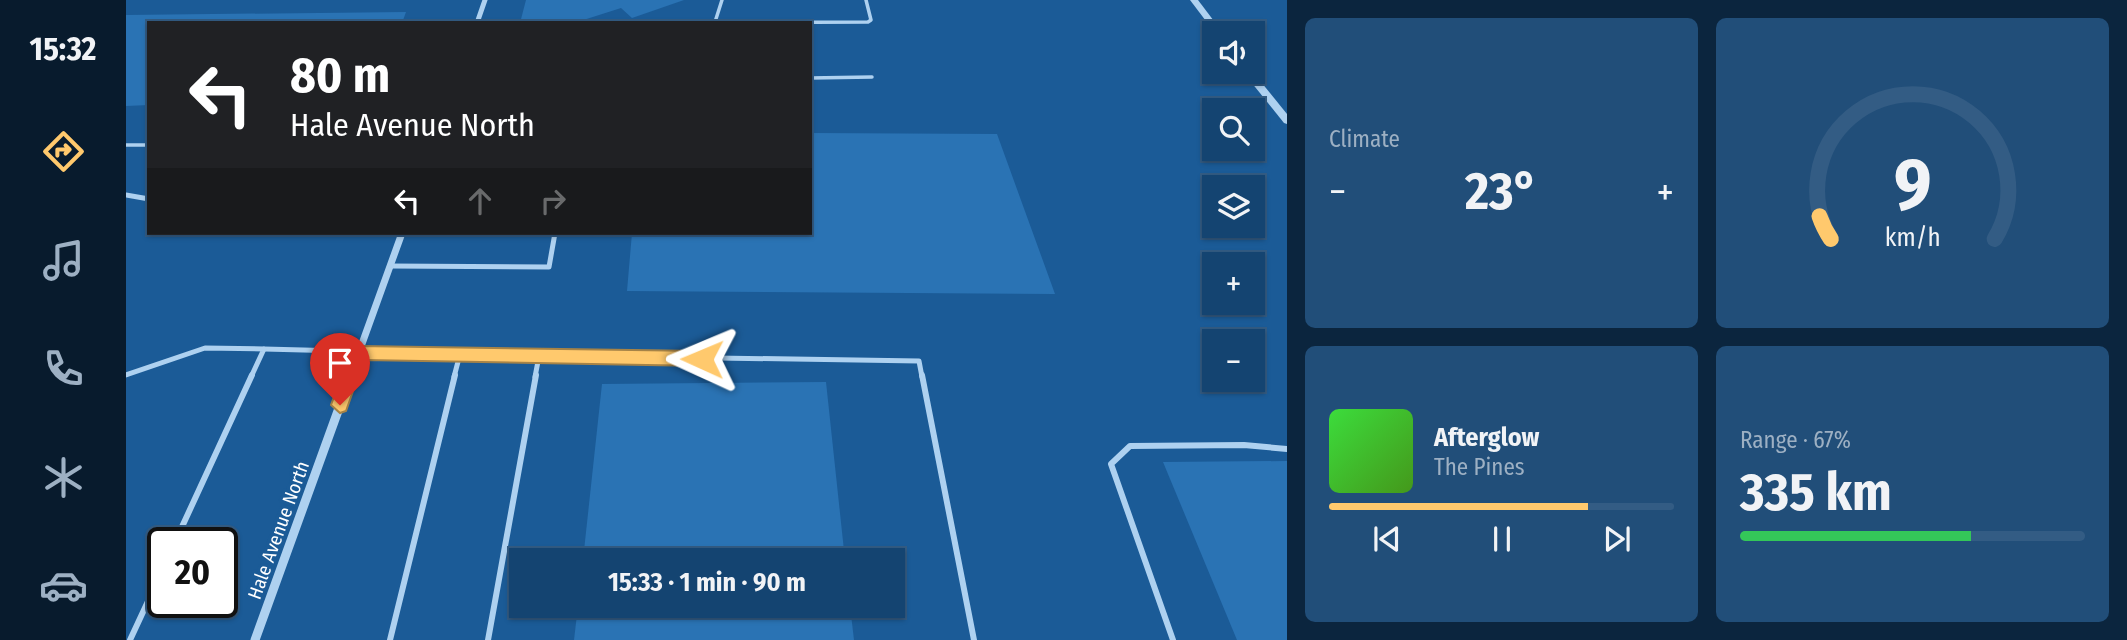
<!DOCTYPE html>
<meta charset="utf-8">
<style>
:root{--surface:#144471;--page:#214e79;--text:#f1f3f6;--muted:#9db0c3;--line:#335c84;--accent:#ffc96d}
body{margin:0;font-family:"Fira Sans Condensed",sans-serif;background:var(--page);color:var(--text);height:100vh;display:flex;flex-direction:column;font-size:26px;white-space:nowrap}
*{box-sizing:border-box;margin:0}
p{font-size:23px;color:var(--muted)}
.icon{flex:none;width:38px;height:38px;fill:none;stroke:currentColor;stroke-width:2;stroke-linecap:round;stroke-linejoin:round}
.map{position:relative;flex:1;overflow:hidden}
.side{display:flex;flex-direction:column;gap:18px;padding:18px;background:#0b253e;width:840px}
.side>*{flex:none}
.top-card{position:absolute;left:21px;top:21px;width:665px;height:214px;border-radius:0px;box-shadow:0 2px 5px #0004,0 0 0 2px var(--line);background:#202124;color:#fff;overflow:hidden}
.tools{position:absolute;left:1076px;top:21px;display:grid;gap:14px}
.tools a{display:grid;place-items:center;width:63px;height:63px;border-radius:0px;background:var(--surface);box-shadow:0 2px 5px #0004,0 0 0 2px var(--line);font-size:35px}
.speed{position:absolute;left:21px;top:527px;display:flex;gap:14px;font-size:35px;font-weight:700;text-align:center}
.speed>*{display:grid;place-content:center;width:91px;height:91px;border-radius:50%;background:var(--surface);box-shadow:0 2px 5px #0004,0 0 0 2px var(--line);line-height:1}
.speed .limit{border:4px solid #111;border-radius:10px;background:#fff;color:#111}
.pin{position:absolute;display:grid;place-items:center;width:60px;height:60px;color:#fff;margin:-72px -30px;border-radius:50% 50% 50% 0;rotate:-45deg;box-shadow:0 0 7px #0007}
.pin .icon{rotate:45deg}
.me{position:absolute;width:77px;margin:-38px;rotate:271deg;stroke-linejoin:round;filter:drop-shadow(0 0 5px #0008)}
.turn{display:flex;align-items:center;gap:24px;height:147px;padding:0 28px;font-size:32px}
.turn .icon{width:91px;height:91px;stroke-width:2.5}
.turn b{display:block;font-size:49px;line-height:60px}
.lanes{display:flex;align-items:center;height:66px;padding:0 28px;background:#0003;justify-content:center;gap:35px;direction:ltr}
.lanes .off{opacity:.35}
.big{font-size:52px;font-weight:700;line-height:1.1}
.side .tile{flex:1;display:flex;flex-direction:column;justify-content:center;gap:10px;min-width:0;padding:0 24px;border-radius:10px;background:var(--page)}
.side .dial{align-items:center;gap:0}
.dial svg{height:182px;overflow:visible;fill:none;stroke:var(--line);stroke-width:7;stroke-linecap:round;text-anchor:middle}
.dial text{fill:var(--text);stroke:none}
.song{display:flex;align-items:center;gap:21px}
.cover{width:84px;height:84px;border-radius:10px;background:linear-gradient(135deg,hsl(120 70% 55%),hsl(100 70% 35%))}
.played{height:7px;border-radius:4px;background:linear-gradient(90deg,var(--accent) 75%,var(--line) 75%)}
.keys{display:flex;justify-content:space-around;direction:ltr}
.heat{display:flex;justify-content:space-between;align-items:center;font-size:38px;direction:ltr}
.charge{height:10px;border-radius:5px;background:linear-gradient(90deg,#34c759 67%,var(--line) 0)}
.side .tiles{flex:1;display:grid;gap:18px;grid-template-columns:repeat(2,1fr)}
.trip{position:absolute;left:383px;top:548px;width:396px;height:70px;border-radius:0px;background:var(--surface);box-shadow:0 2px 5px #0004,0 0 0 2px var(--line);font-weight:700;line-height:70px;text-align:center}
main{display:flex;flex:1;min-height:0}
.menu{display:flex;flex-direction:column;width:126px;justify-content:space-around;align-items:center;background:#081b2d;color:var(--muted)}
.menu .icon{width:49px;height:49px}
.menu .on{color:var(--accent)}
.menu b{font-size:32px;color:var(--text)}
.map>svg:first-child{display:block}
</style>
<main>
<nav class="menu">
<b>15:32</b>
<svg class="icon on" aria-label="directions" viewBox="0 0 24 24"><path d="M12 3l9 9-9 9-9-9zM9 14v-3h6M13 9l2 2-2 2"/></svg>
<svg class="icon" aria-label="music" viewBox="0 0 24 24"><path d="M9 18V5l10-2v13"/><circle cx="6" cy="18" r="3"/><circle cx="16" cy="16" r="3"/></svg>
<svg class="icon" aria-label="phone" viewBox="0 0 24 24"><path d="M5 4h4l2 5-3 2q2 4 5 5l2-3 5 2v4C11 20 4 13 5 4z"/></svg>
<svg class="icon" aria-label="climate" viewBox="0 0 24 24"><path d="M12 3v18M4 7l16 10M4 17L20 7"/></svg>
<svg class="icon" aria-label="car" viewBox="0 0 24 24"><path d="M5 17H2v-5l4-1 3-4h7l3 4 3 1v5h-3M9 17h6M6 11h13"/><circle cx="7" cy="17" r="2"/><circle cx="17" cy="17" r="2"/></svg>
</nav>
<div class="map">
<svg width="1161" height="640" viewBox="0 0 1161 640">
<rect width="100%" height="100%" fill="#1b5b97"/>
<g fill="#2a73b4">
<polygon points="400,0 558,0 506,18 495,8 448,23 394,23"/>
<polygon points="280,12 276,23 23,23 23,105 0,106 0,15"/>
<polygon points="684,133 871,134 929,294 501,291 506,233 684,233"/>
<polygon points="700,382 719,560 457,560 476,384"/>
<polygon points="1161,461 1161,640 1111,640 1037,462"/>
<polygon points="452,606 724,606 728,640 448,640"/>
</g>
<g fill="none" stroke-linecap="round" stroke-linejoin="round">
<g stroke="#aed1f0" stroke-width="3.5">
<polyline points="589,22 596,0"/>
<polyline points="570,23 742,22 745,20 740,0"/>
<polyline points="684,78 746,77"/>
<polyline points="0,145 23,145"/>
</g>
<g stroke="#aed1f0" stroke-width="5">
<polyline points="0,195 23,199"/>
<polyline points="264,266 423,267 429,233"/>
<polyline points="138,349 334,354"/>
<polyline points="0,375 79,348 138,349 125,377"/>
<polyline points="328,377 334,354 793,361 796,377"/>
<polyline points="409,377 413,356"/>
</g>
<g stroke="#aed1f0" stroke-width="6">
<polyline points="796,375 848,640"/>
<polyline points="49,542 126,375"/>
<polyline points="4,640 37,569"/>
<polyline points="264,640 329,375"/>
<polyline points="362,640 410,375"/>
<polyline points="1047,640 985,464 1004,446 1118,445 1161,449"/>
</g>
<polyline stroke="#aed1f0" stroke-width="5" points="351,23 359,0"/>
<polyline stroke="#aed1f0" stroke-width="7" points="224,377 276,233"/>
<polyline stroke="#aed1f0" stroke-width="9" points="129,640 225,375"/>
<g fill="#aed1f0" fill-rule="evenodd">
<polygon points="1064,0 1072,0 1097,33 1089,33"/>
<polygon points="1117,72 1127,72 1161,114 1161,124 1158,123"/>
</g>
</g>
<polygon fill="#ffc96d" stroke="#a68347" stroke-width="2" points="232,346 576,351 584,359 576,366 238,360 220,411 214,413 205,405 224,353"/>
<g text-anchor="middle" stroke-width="7" stroke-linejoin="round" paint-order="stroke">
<g font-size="19" fill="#fff" stroke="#1b5b97">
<text transform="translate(152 530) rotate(-70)" y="7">Hale Avenue North</text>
</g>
</g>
</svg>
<div class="tools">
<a><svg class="icon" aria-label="sound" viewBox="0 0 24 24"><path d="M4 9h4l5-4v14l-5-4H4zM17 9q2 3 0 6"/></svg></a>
<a><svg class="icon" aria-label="search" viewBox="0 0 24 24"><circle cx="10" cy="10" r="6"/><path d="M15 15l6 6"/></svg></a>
<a><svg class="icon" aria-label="layers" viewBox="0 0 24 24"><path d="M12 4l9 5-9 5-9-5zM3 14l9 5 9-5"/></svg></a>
<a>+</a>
<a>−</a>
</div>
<div class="speed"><div class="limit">20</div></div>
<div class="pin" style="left:214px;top:405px;background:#d93025"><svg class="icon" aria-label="arrive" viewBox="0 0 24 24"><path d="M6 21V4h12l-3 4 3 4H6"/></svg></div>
<svg class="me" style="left:576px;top:359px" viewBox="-20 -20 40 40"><path d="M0-17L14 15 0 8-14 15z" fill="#ffc96d" stroke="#fff" stroke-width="4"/></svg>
<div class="trip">15:33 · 1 min · 90 m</div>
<div class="top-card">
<div class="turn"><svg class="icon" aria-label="left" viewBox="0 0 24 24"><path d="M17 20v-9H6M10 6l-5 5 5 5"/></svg><div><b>80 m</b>Hale Avenue North</div></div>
<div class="lanes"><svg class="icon" aria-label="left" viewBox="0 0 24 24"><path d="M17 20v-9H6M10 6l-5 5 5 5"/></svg><svg class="icon off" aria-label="ahead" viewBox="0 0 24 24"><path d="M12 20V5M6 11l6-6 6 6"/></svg><svg class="icon off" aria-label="right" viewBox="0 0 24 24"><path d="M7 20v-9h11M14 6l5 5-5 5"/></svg></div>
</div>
</div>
<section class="side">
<div class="tiles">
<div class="tile"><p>Climate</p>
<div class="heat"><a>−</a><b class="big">23°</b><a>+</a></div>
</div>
<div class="tile dial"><svg viewBox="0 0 100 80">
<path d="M14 69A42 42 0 1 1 86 69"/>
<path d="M14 69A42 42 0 0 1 9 59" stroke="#ffc96d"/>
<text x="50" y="56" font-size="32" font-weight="700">9</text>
<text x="50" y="72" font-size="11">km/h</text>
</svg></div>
<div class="tile">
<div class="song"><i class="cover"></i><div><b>Afterglow</b><p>The Pines</p></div></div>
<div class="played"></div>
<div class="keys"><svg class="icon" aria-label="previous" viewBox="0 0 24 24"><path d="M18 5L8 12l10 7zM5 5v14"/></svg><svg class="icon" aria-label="pause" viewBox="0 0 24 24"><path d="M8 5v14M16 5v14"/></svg><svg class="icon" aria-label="next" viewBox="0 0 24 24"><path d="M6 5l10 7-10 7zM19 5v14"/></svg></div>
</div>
<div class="tile"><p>Range · 67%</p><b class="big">335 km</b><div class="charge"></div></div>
</div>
</section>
</main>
